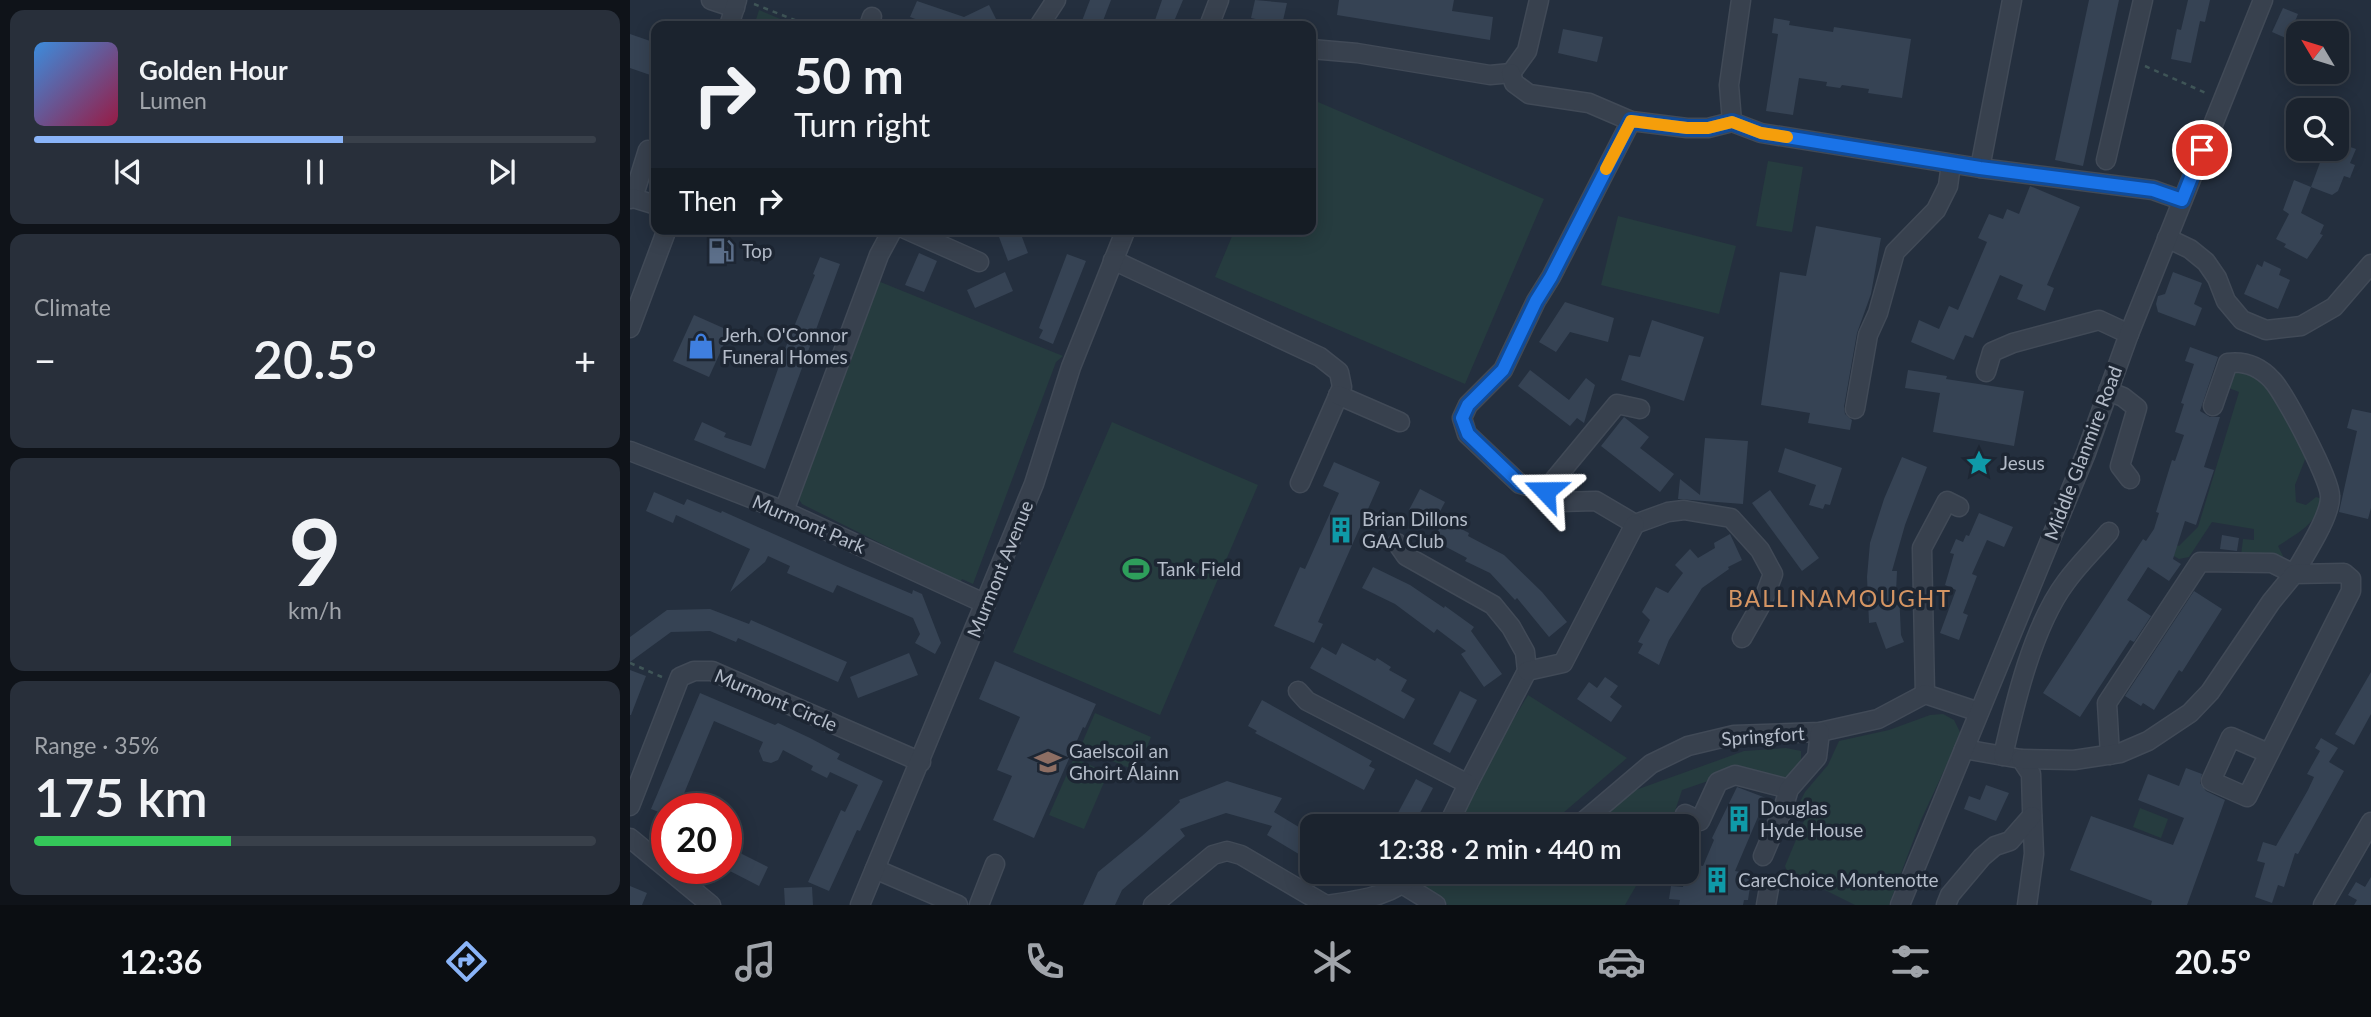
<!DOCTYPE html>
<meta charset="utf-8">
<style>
:root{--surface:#1b232e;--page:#282f3a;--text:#f1f3f6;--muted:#a0a4aa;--line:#39404a;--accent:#8ab4f8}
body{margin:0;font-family:Lato,sans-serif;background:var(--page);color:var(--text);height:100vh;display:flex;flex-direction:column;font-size:26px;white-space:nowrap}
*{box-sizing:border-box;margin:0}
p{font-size:23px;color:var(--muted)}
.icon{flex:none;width:38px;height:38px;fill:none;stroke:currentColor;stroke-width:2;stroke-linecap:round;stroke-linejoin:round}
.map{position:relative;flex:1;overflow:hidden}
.drawer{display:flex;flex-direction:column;gap:10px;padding:10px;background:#0f1319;width:630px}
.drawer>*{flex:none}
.banner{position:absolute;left:21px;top:21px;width:665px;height:214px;border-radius:14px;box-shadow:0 4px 18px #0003,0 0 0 2px var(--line);background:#1b232e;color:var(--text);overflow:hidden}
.needle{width:46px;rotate:308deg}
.buttons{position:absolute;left:1656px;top:21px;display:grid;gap:14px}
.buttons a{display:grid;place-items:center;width:63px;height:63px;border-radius:14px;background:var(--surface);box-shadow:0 4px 18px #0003,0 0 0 2px var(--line);font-size:35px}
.speed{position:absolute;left:21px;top:793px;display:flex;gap:14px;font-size:35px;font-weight:700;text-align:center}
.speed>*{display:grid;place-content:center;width:91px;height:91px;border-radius:50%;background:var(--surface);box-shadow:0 4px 18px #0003,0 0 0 2px var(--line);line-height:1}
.speed .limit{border:10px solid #d22;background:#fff;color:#111}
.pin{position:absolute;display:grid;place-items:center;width:60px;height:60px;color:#fff;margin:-30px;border:4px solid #fff;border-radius:50%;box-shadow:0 2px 7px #0007}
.me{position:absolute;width:77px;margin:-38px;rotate:293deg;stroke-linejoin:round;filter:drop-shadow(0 0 5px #0008)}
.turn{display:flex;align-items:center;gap:24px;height:147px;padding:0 28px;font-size:32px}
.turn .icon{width:91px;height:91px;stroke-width:2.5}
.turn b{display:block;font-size:49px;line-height:60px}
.then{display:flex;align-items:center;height:66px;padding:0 28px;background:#0003;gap:14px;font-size:26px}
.big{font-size:52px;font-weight:600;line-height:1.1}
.drawer .card{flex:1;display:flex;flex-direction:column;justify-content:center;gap:10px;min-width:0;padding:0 24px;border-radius:14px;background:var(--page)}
.drawer .dial{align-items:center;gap:0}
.dial b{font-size:91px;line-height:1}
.song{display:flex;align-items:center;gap:21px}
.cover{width:84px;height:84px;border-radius:10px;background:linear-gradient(135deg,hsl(210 70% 55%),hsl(340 70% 35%))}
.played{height:7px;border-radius:4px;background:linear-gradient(90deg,var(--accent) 55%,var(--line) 55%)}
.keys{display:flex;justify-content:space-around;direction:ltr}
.heat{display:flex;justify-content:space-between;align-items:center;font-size:38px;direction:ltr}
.charge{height:10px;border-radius:5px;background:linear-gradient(90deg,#34c759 35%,var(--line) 0)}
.trip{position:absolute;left:670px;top:814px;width:399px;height:70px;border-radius:14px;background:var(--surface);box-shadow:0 4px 18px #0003,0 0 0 2px var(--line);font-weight:600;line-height:70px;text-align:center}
.tabs{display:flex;height:112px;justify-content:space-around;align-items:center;background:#0b0e12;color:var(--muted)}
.tabs .icon{width:49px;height:49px}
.tabs .active{color:var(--accent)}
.tabs b{font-size:32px;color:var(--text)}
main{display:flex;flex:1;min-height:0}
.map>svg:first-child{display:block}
</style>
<main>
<section class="drawer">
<div class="card">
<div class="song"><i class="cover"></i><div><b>Golden Hour</b><p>Lumen</p></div></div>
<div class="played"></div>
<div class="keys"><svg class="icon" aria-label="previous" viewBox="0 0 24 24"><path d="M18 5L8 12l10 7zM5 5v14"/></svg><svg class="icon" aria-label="pause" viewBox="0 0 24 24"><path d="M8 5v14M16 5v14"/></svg><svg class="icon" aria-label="next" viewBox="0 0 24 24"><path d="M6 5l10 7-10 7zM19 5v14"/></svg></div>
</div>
<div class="card"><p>Climate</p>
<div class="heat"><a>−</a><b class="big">20.5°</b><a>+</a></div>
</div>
<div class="card dial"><b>9</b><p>km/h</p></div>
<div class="card"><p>Range · 35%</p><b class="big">175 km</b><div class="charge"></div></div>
</section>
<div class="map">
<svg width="1741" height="905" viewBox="0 0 1741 905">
<rect width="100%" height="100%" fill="#242f3e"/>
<g fill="#263c3f">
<polygon points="129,10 167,26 124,26"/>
<polygon points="681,99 914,199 835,384 585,277 605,229 681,229"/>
<polygon points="1138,161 1173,167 1162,232 1126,226"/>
<polygon points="988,216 1106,246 1089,314 971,285"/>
<polygon points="248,281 433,356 426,362 343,584 332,579 330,583 172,504 168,498"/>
<path d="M1608 370 1626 374 1637 383 1676 457 1665 485 1666 502 1676 505 1686 497 1692 499C1686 525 1669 532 1648 546L1653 556 1652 558 1611 555 1613 539 1624 540V529L1582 522 1559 557 1549 559 1524 545 1528 538 1549 546 1568 527 1609 392 1594 386 1599 373Z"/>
<polygon points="482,422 628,485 530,715 383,652"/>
<polygon points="898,695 997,758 918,826 832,826 834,801"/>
<polygon points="465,713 521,737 507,771 450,748"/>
<polygon points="1313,714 1324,720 1331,734 1291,820 1259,905 1225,905 1157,871 1155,866 1174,821 1164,814 1175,792 1198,765 1209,741 1259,730 1300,715"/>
<polygon points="1156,748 1171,751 1171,762 1160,776 1139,781 1110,770 1052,790 1040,826 964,826 1003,791 1114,751"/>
<polygon points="444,758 478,773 454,829 419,815"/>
<polygon points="1510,808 1538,819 1531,838 1503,827"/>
<polygon points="797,872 1014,872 995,905 818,905 797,893 790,883"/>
</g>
<g fill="#364354">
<polygon points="460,0 481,0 471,26 450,26"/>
<polygon points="532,0 553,0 542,26 523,26"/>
<polygon points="625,0 657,3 652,25 621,18"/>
<polygon points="709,0 824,0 822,11 863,17 860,40 707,15"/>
<polygon points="1459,0 1489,0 1453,166 1425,160"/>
<polygon points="1558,0 1580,0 1575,22 1570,21 1561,63 1541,59 1547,29 1551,30"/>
<polygon points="287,1 334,17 359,5 368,23 360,26 304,26 280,17"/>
<polygon points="1653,8 1668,14 1658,39 1642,32"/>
<polygon points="1144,18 1160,21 1159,25 1203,32 1204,27 1281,39 1272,98 1238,93 1239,89 1212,85 1210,88 1196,86 1197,82 1169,78 1163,115 1136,111 1148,34 1142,33"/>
<polygon points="933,29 973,37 967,62 928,53"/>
<polygon points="0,34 26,43 26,77 0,68"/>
<polygon points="1706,142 1726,149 1720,163 1725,165 1720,178 1714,176 1708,191 1702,195 1681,187 1695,149 1706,149"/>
<polygon points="1664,180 1681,187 1671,213 1694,225 1690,234 1693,235 1677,259 1654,247 1656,244 1646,239 1659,214 1653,210"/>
<polygon points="1400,186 1450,207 1417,285 1424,288 1415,311 1387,299 1393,285 1370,275 1343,338 1335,335 1324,360 1281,342 1289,320 1309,329 1319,306 1328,310 1357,242 1348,238 1359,214 1373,219 1377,209 1389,214"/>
<polygon points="1186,226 1251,238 1241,294 1227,333 1214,407 1215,414 1222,420 1220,430 1178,423 1180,413 1131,405 1150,272 1176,276"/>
<polygon points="366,229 389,229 398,253 378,261"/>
<polygon points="289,253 307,261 294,292 275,285"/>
<polygon points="437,254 456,261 423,344 409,338 413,330 409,328"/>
<polygon points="190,257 210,264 135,469 64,440 72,422 96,433 94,437 121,446 155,349 185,275 183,274"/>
<polygon points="1634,261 1651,269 1649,275 1660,280 1648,309 1614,294 1627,264 1632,267"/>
<polygon points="375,272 383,291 345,308 337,290"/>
<polygon points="1543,272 1572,283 1564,304 1572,308 1565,326 1528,312 1526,304 1528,296 1535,294"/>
<polygon points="935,302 984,318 978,342 940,332 926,352 909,342"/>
<polygon points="64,315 100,331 79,377 43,361"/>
<polygon points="1022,320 1074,337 1054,401 991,380 999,355 1010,357"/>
<polygon points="1560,347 1588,357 1570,411 1580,417 1590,417 1574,467 1584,470 1566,525 1555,521 1543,559 1551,564 1539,581 1518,567 1497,600 1521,616 1504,642 1500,640 1450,717 1413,693 1513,539 1516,541 1524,529 1529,513 1526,512 1542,460 1545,461 1554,435 1545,432 1554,404 1551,403 1564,364 1555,361"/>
<polygon points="900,370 939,400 956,378 965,385 954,423 947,418 940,426 888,386"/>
<polygon points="1278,370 1317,376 1316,379 1394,391 1384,446 1303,432 1310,393 1275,388"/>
<polygon points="1722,409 1741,413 1741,508 1738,519 1709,512 1727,431 1717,428"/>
<polygon points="994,417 1019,437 1010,448 1044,474 1030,492 971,446"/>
<polygon points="1075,438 1118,441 1113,504 1048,499 1050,479 1070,495"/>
<polygon points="1155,448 1212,468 1200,505 1195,504 1193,509 1179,505 1186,485 1148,472"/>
<polygon points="1272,457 1297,467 1275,525 1262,571 1267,571 1266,592 1269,592 1271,635 1274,642 1256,649 1246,622 1239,623 1237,577 1240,543 1254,499"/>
<polygon points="704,462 750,482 688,622 693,624 684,643 644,626 670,567 675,569 709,493 693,486"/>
<polygon points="790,489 815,502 804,523 779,510"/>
<polygon points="1140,490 1189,558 1172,571 1122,503"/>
<polygon points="24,492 54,505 57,499 91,513 92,511 218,567 282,594 283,590 292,594 311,643 305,654 285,643 290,634 283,618 207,585 203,593 157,573 160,566 138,556 135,562 100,592 120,549 46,515 43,523 16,511"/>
<polygon points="1349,513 1383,527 1374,547 1357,540 1342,574 1347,576 1333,613 1338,615 1329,640 1310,633 1326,590 1315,585 1324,554 1320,553 1326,539 1333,542 1336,535 1339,536"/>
<polygon points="814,520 839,533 838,536 874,555 912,592 937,622 919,637 887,598 885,600 860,573 835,561 837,558 803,540"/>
<polygon points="1100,534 1112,560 1098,567 1099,569 1072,588 1039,640 1029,665 1008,653 1013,644 1008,642 1020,620 1012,612 1026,587 1038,593 1053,573 1045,565 1060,549 1068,558 1085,548 1084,543"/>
<polygon points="1592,535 1609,538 1607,551 1590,549"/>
<polygon points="743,567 780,585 814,608 815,606 844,627 841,631 872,674 854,687 831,654 836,651 807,629 804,633 765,604 732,588"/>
<polygon points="1564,591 1592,609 1552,672 1549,670 1524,710 1513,703 1511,706 1495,696"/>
<polygon points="80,609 119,624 121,620 217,662 208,682 108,638 106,642 80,631 41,632 0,662 0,637 37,610"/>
<polygon points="712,643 745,661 747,658 761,667 759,670 777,680 771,691 785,699 774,719 680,668 692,647 706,655"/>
<polygon points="279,653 288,675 228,698 220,677"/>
<polygon points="365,661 466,704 455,728 453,727 404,838 363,820 382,776 367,770 390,717 349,699"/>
<polygon points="0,670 16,676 1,715 0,715"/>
<polygon points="1741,672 1741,714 1724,745 1705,734"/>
<polygon points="975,677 988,686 980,697 992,706 981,722 947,699 959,682 967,688"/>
<polygon points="830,691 847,700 820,753 803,744"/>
<polygon points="70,693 145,725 148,723 180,738 210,754 207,759 253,781 230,831 227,830 199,891 178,882 211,810 215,812 228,785 200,772 197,778 181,770 183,766 153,750 148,760 141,763 133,761 129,751 133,742 84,721 48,808 37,808 37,815 21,809"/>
<polygon points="632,700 742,761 739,766 745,769 734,790 625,733 627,731 618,726"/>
<polygon points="1691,738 1708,748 1699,762 1714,771 1668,854 1665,853 1654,887 1648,885 1642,903 1625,897 1635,863 1627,861 1633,842 1646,846 1678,790 1684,777 1677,774 1690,751 1685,748"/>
<polygon points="1556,768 1572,774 1570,783 1576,791 1595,800 1557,905 1521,905 1522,901 1440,870 1461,816 1543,845 1554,818 1508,800 1518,774 1549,786"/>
<polygon points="786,779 803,788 783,826 761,826"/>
<polygon points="597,781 652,798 644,812 682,835 682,862 637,835 642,826 596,813 550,829 555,836 492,890 485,905 453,905 468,872 512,836 550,802 549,800"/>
<polygon points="1356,785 1379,793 1366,821 1334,809 1339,796 1350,800"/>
<polygon points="1107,787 1136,798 1105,871 1122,874 1118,900 1114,900 1113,905 1049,905 1050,900 1039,899 1041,886 1053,887 1057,863 1073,866 1084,840 1082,838"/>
<polygon points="96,846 138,867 129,886 96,869"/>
<polygon points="1741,877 1741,905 1724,905 1727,900 1718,895 1726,882 1735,887"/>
<polygon points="0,886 17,893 12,905 0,905"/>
<polygon points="182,887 183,905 155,905 154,888"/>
</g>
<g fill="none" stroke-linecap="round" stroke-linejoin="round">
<g stroke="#414a57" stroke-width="21">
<g id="minor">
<polyline points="81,0 105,8"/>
<polyline points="99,26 107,0"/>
<polyline points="239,26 242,17"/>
<polyline points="409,26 426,0"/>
<polyline points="579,26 589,0"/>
<polyline points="681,49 727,53 860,75 881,73 897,51 909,0"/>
<polyline points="881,73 884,83 899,94 959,103 1001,121 1057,128 1078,128 1102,122 1131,133 1350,168 1523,190 1551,200"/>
<polyline points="1001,121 921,277 906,301 873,370 838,405 832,418 837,434 890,484 915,491 929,502 966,501 1005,524 1038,512 1054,510 1101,518 1130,550 1143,574 1133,601 1112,638"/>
<polyline points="1102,122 1099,85 1111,0"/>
<polyline points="1476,160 1513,0"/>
<polyline points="1350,168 1382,0"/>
<polyline points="3,198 18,150"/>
<polyline points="0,199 3,198 26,205"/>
<polyline points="275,229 349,262"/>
<polyline points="1537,238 1560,249 1576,262 1587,278 1596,301 1612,320 1636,330 1671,326 1704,307 1741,264"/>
<polyline points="483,260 690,357 709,372 712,387 670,483"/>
<polyline points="0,328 37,229"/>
<polyline points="1356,372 1362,352 1383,343 1469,320 1499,334"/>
<polyline points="1478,391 1493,397 1507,408 1490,466 1500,479"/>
<polyline points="708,395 770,422"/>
<polyline points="1225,409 1238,335 1248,313 1265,252 1306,210 1318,186 1321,164"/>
<polyline points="0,451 154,511 356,604"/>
<polyline points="915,491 987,404 1010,409"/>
<polyline points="154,511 249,255 263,229"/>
<polyline points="767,543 776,556 863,605 881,627 895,652 897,671 838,784"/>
<polyline points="897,671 933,663 1005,524"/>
<polyline points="668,691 677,701 838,784 818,825"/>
<polyline points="1295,694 1292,548 1317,501 1329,507"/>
<polyline points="1334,749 1391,759 1401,774 1402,808 1404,854 1397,905"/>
<path d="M1480 755 1477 703 1570 562 1642 563 1664 574C1674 556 1701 516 1700 496 1700 479 1654 392 1642 380 1630 367 1615 361 1598 363L1583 406"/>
<path d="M1373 756C1385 702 1403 626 1436 582 1449 564 1465 549 1479 532"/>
<polyline points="1391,759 1444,760 1490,753 1518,741 1560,713 1580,692 1641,602 1664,574 1714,573 1721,579 1721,591 1617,797 1581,781 1601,737 1638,753"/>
<polyline points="0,806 50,677 64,671 82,671 291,762"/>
<polyline points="1055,814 1070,821 1088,782 1105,775 1159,789"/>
<polyline points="948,826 1021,764 1058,746 1104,735 1190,732 1248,719 1295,694 1349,712"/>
<polyline points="0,838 81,905"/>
<polyline points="1133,856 1153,809 1159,789 1187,757 1190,732"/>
<polyline points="245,869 328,905"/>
<polyline points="774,885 806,905"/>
<polyline points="230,905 404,484 441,367 496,229"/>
<polyline points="349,905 365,864"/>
<polyline points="523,905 583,855 597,851 611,855 696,905"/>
<path d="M696 905C729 900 762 897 787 872"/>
<polyline points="1136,905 1139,888"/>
<polyline points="1270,905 1456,453 1499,334 1633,0"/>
<polyline points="1316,905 1320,895 1352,857 1365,846 1380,841 1402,816"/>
<polyline points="1693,905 1741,822"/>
</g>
</g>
<g stroke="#3f5557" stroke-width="2.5" stroke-dasharray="5 5" stroke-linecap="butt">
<polyline points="124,4 180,26"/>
<polyline points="1515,66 1576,93"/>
<polyline points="0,663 32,677"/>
</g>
<use href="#minor" stroke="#38414e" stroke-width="18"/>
</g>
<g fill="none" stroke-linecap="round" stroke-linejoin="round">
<g stroke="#114b97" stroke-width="18">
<polyline id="route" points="915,491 890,484 838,434 832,418 838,405 873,370 906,301 921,277 1001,121 1057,128 1078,128 1102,122 1131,133 1350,168 1523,190 1552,200 1572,150"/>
</g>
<use href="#route" stroke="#1a73e8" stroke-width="12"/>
<polyline stroke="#f59e0b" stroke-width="12" points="976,169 1001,121 1057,128 1078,128 1102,122 1131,133 1157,137"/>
</g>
<defs>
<g id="fuel-bare" transform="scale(2.1)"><path d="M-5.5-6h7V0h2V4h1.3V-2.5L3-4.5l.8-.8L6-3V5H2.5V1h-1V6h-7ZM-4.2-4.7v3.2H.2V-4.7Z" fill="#5c6f8a" stroke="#1d2633" stroke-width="2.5" paint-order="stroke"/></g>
<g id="shop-bare" transform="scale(2.1)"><path d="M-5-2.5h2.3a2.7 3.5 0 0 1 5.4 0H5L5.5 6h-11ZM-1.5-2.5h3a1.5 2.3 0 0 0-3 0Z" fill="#3f7fe0" stroke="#1d2633" stroke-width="2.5" paint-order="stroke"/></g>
<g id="sight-bare" transform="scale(2.1)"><path d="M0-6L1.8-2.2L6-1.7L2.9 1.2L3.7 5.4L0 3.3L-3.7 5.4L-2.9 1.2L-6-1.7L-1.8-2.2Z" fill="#0f9aa8" stroke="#1d2633" stroke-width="2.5" paint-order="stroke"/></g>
<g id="building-bare" transform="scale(2.1)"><path d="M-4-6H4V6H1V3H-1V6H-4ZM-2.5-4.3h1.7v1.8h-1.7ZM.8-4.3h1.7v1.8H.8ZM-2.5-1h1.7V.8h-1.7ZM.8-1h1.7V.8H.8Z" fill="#0f9aa8" stroke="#1d2633" stroke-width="2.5" paint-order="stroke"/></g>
<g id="stadium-bare" transform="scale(2.1)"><path d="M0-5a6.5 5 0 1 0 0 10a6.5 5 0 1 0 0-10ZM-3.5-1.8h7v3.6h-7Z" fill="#2e9e5b" stroke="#1d2633" stroke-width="2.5" paint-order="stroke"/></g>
<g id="school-bare" transform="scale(2.1)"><path d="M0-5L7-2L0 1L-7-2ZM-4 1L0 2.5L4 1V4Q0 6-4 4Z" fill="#8d6e63" stroke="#1d2633" stroke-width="2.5" paint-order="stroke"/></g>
</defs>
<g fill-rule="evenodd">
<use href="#fuel-bare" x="91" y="251"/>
<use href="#shop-bare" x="71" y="346"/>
<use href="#sight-bare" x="1349" y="463"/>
<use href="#building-bare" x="711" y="530"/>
<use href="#stadium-bare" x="506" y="569"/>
<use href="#school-bare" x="418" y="762"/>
<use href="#building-bare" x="1109" y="819"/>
<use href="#building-bare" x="1087" y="880"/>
</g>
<g text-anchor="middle" stroke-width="7" stroke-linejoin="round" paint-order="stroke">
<g font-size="19" fill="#b4bcc9" stroke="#1d2633" text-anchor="start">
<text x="112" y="258">Top</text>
<text x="92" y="342">Jerh. O'Connor<tspan x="92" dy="22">Funeral Homes</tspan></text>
<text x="1370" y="470">Jesus</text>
<text x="732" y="526">Brian Dillons<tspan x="732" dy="22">GAA Club</tspan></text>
<text x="527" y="576">Tank Field</text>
<text x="439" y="758">Gaelscoil an<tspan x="439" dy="22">Ghoirt Álainn</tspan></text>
<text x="1130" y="815">Douglas<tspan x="1130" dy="22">Hyde House</tspan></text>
<text x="1108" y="887">CareChoice Montenotte</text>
</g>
<g font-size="19" fill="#b4bcc9" stroke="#1d2633">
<text transform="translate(1453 453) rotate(-69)" y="7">Middle Glanmire Road</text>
<text transform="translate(179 524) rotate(23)" y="7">Murmont Park</text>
<text transform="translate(370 569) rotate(-68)" y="7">Murmont Avenue</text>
<text transform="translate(146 700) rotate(23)" y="7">Murmont Circle</text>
<text transform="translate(1133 736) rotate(-4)" y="7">Springfort</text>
</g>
<g font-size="23" letter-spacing="2" fill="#d59563" stroke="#1d2633">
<text x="1210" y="607">BALLINAMOUGHT</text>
</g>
</g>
</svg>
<div class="buttons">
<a><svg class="needle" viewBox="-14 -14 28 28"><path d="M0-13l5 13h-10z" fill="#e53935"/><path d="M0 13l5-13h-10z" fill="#a0a4aa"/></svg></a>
<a><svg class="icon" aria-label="search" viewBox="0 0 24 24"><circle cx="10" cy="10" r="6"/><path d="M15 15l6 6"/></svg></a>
</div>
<div class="speed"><div class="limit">20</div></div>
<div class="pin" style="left:1572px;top:150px;background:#d93025"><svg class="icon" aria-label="arrive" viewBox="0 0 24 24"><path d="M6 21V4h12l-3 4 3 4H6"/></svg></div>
<svg class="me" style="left:915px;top:491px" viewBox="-20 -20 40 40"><path d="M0-17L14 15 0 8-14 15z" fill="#1a73e8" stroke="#fff" stroke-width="4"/></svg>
<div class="trip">12:38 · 2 min · 440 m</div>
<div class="banner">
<div class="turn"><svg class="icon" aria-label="right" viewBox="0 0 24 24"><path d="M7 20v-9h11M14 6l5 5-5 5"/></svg><div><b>50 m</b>Turn right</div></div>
<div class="then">Then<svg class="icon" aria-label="right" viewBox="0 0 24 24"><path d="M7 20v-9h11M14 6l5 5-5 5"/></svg></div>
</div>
</div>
</main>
<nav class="tabs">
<b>12:36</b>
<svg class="icon active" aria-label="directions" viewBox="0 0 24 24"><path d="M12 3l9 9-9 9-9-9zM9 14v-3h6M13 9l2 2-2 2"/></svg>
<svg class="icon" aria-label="music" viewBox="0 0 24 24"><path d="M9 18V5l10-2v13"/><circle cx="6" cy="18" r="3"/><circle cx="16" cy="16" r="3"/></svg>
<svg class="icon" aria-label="phone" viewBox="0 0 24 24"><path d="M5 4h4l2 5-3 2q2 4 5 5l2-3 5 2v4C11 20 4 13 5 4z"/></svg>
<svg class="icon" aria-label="climate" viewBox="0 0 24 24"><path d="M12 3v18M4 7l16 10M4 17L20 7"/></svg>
<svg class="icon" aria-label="car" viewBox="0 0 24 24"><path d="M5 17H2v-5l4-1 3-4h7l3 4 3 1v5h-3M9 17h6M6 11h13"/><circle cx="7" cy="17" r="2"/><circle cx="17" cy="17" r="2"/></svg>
<svg class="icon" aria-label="filters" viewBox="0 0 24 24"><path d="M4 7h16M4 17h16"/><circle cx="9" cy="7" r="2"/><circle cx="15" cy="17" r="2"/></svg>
<b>20.5°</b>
</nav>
